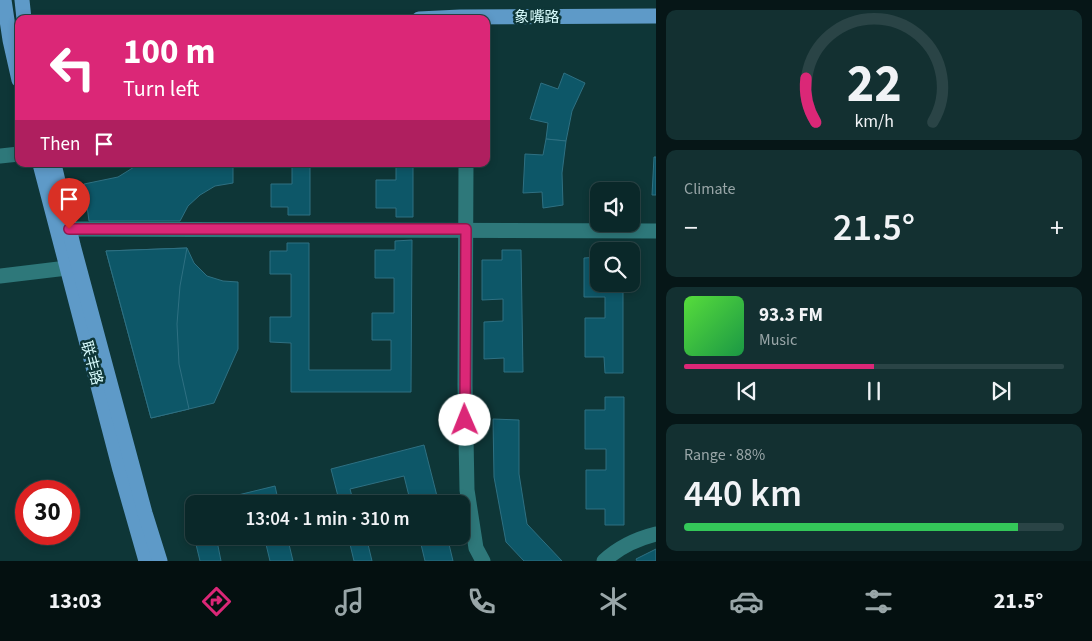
<!DOCTYPE html>
<meta charset="utf-8">
<style>
:root{--surface:#0a2829;--page:#133031;--text:#f1f3f6;--muted:#99a6a8;--line:#2a4446;--accent:#db2777}
body{margin:0;font-family:"Source Sans 3","Noto Sans SC",sans-serif;background:var(--page);color:var(--text);height:100vh;display:flex;flex-direction:column;font-size:19px;white-space:nowrap}
*{box-sizing:border-box;margin:0}
p{font-size:16px;color:var(--muted)}
.icon{flex:none;width:28px;height:28px;fill:none;stroke:currentColor;stroke-width:2;stroke-linecap:round;stroke-linejoin:round}
.map{position:relative;flex:1;overflow:hidden}
.panel{display:flex;flex-direction:column;gap:10px;padding:10px;background:#061617;width:436px}
.panel>*{flex:none}
.top-card{position:absolute;left:15px;top:15px;width:475px;height:152px;border-radius:10px;box-shadow:0 2px 8px #0003,0 0 0 1px var(--line);background:#db2777;color:#fff;overflow:hidden}
.buttons{position:absolute;left:590px;top:182px;display:grid;gap:10px}
.buttons a{display:grid;place-items:center;width:50px;height:50px;border-radius:10px;background:var(--surface);box-shadow:0 2px 8px #0003,0 0 0 1px var(--line);font-size:25px}
.speed{position:absolute;left:15px;top:480px;display:flex;gap:10px;font-size:25px;font-weight:700;text-align:center}
.speed>*{display:grid;place-content:center;width:65px;height:65px;border-radius:50%;background:var(--surface);box-shadow:0 2px 8px #0003,0 0 0 1px var(--line);line-height:1}
.speed .limit{border:8px solid #d22;background:#fff;color:#111}
.pin{position:absolute;display:grid;place-items:center;width:42px;height:42px;color:#fff;margin:-51px -21px;border-radius:50% 50% 50% 0;rotate:-45deg;box-shadow:0 0 5px #0007}
.pin .icon{rotate:45deg}
.me{position:absolute;width:55px;margin:-28px;rotate:359deg;stroke-linejoin:round;filter:drop-shadow(0 0 4px #0008)}
.turn{display:flex;align-items:center;gap:18px;height:105px;padding:0 25px;font-size:22px}
.turn .icon{width:65px;height:65px;stroke-width:2.5}
.turn b{display:block;font-size:35px;line-height:42px}
.then{display:flex;align-items:center;height:48px;padding:0 25px;background:#0003;gap:10px;font-size:19px}
.big{font-size:38px;font-weight:600;line-height:1.1}
.panel .card{flex:1;display:flex;flex-direction:column;justify-content:center;gap:8px;min-width:0;padding:0 18px;border-radius:10px;background:var(--page)}
.panel .dial{align-items:center;gap:0}
.dial svg{height:130px;overflow:visible;fill:none;stroke:var(--line);stroke-width:7;stroke-linecap:round;text-anchor:middle}
.dial text{fill:var(--text);stroke:none}
.song{display:flex;align-items:center;gap:15px}
.cover{width:60px;height:60px;border-radius:8px;background:linear-gradient(135deg,hsl(110 70% 55%),hsl(140 70% 35%))}
.played{height:5px;border-radius:2px;background:linear-gradient(90deg,var(--accent) 50%,var(--line) 50%)}
.keys{display:flex;justify-content:space-around;direction:ltr}
.heat{display:flex;justify-content:space-between;align-items:center;font-size:28px;direction:ltr}
.charge{height:8px;border-radius:4px;background:linear-gradient(90deg,#34c759 88%,var(--line) 0)}
.trip{position:absolute;left:185px;top:495px;width:285px;height:50px;border-radius:10px;background:var(--surface);box-shadow:0 2px 8px #0003,0 0 0 1px var(--line);font-weight:600;line-height:50px;text-align:center}
.menu{display:flex;height:80px;justify-content:space-around;align-items:center;background:#041010;color:var(--muted)}
.menu .icon{width:35px;height:35px}
.menu .selected{color:var(--accent)}
.menu b{font-size:22px;color:var(--text)}
main{display:flex;flex:1;min-height:0}
.map>svg:first-child{display:block}
</style>
<main>
<div class="map">
<svg width="656" height="561" viewBox="0 0 656 561">
<rect width="100%" height="100%" fill="#0e3637"/>
<g fill="#0d5768" stroke="#2e7082">
<polygon points="564,73 585,83 572,111 566,141 546,139 548,123 530,119 541,83 558,89"/>
<polygon points="546,139 566,141 562,173 563,205 543,208 542,192 523,193 525,154 543,155"/>
<polygon points="654,157 656,157 656,195 652,195"/>
<polygon points="139,164 233,164 233,183 215,186 200,195 188,206 180,221 89,221 84,184 118,177"/>
<polygon points="292,164 310,164 310,215 288,215 288,207 271,207 271,184 292,184"/>
<polygon points="396,164 413,164 413,217 396,217 396,208 376,208 376,180 396,180"/>
<polygon points="412,240 411,392 291,392 291,343 270,342 270,317 291,317 291,274 270,274 270,251 287,251 287,243 309,243 309,370 391,370 391,340 372,340 372,313 394,313 394,278 375,278 375,250 395,250 395,241"/>
<rect x="605" y="245" width="18" height="6"/>
<polygon points="187,248 194,263 207,276 223,281 238,282 238,349 214,403 151,418 106,251"/>
<polygon points="187,248 180,286 177,324 179,364 189,409 151,418 106,251"/>
<polygon points="502,250 521,250 523,372 504,372 504,358 484,359 484,322 503,321 503,299 482,300 482,260 502,260"/>
<polygon points="599,257 599,284 623,284 623,373 605,373 604,357 585,357 585,318 605,318 605,297 584,297 584,258"/>
<polygon points="605,397 624,397 624,525 605,525 605,509 586,509 586,470 606,470 606,449 585,449 585,410 605,410"/>
<polygon points="493,419 519,420 519,474 527,524 562,561 524,561 506,542 494,477"/>
<polygon points="424,445 439,504 411,504 404,476 350,489 354,504 340,504 331,469"/>
<polygon points="275,486 279,504 201,504"/>
<polygon points="194,506 194,536 216,536 221,561 200,561 187,507"/>
<polygon points="264,536 287,536 293,561 270,561"/>
<polygon points="348,536 366,536 372,561 354,561"/>
<polygon points="419,536 447,536 453,561 425,561"/>
<polygon points="656,549 656,561 637,561 636,559"/>
</g>
<g fill="none" stroke-linecap="round" stroke-linejoin="round">
<g stroke="#2e787a" stroke-width="15">
<polyline points="0,156 19,154"/>
<polyline points="466,164 465,385 467,490 476,548 483,561"/>
<polyline points="69,229 656,231"/>
<polyline points="0,276 67,268"/>
<path d="M604 561C619 547 636 539 656 534"/>
</g>
<g stroke="#5e9ac8" stroke-width="15">
<polyline points="4,0 10,40 19,80"/>
<polyline points="22,0 24,19"/>
<polyline points="419,19 460,17 656,16"/>
<polyline points="40,164 120,470 146,561"/>
<polyline points="54,164 73,245 145,513 160,561"/>
</g>
</g>
<g fill="none" stroke-linecap="round" stroke-linejoin="round">
<g stroke="#8e194d" stroke-width="12">
<polyline id="route" points="69,229 466,229 465,420"/>
</g>
<use href="#route" stroke="#db2777" stroke-width="9"/>
</g>
<g text-anchor="middle" stroke-width="5" stroke-linejoin="round" paint-order="stroke">
<g font-size="15" fill="#d8fbfc" stroke="#0e3637">
<text x="537" y="22">象嘴路</text>
<text transform="translate(92 363) rotate(75)" y="5">联丰路</text>
</g>
</g>
</svg>
<div class="buttons">
<a><svg class="icon" aria-label="sound" viewBox="0 0 24 24"><path d="M4 9h4l5-4v14l-5-4H4zM17 9q2 3 0 6"/></svg></a>
<a><svg class="icon" aria-label="search" viewBox="0 0 24 24"><circle cx="10" cy="10" r="6"/><path d="M15 15l6 6"/></svg></a>
</div>
<div class="speed"><div class="limit">30</div></div>
<div class="pin" style="left:69px;top:229px;background:#d93025"><svg class="icon" aria-label="arrive" viewBox="0 0 24 24"><path d="M6 21V4h12l-3 4 3 4H6"/></svg></div>
<svg class="me" style="left:465px;top:420px" viewBox="-20 -20 40 40"><circle r="19" fill="#fff"/><path d="M0-13L10 11 0 6-10 11z" fill="#db2777"/></svg>
<div class="trip">13:04 · 1 min · 310 m</div>
<div class="top-card">
<div class="turn"><svg class="icon" aria-label="left" viewBox="0 0 24 24"><path d="M17 20v-9H6M10 6l-5 5 5 5"/></svg><div><b>100 m</b>Turn left</div></div>
<div class="then">Then<svg class="icon" aria-label="arrive" viewBox="0 0 24 24"><path d="M6 21V4h12l-3 4 3 4H6"/></svg></div>
</div>
</div>
<section class="panel">
<div class="card dial"><svg viewBox="0 0 100 80">
<path d="M14 69A42 42 0 1 1 86 69"/>
<path d="M14 69A42 42 0 0 1 8 42" stroke="#db2777"/>
<text x="50" y="56" font-size="32" font-weight="700">22</text>
<text x="50" y="72" font-size="11">km/h</text>
</svg></div>
<div class="card"><p>Climate</p>
<div class="heat"><a>−</a><b class="big">21.5°</b><a>+</a></div>
</div>
<div class="card">
<div class="song"><i class="cover"></i><div><b>93.3 FM</b><p>Music</p></div></div>
<div class="played"></div>
<div class="keys"><svg class="icon" aria-label="previous" viewBox="0 0 24 24"><path d="M18 5L8 12l10 7zM5 5v14"/></svg><svg class="icon" aria-label="pause" viewBox="0 0 24 24"><path d="M8 5v14M16 5v14"/></svg><svg class="icon" aria-label="next" viewBox="0 0 24 24"><path d="M6 5l10 7-10 7zM19 5v14"/></svg></div>
</div>
<div class="card"><p>Range · 88%</p><b class="big">440 km</b><div class="charge"></div></div>
</section>
</main>
<nav class="menu">
<b>13:03</b>
<svg class="icon selected" aria-label="directions" viewBox="0 0 24 24"><path d="M12 3l9 9-9 9-9-9zM9 14v-3h6M13 9l2 2-2 2"/></svg>
<svg class="icon" aria-label="music" viewBox="0 0 24 24"><path d="M9 18V5l10-2v13"/><circle cx="6" cy="18" r="3"/><circle cx="16" cy="16" r="3"/></svg>
<svg class="icon" aria-label="phone" viewBox="0 0 24 24"><path d="M5 4h4l2 5-3 2q2 4 5 5l2-3 5 2v4C11 20 4 13 5 4z"/></svg>
<svg class="icon" aria-label="climate" viewBox="0 0 24 24"><path d="M12 3v18M4 7l16 10M4 17L20 7"/></svg>
<svg class="icon" aria-label="car" viewBox="0 0 24 24"><path d="M5 17H2v-5l4-1 3-4h7l3 4 3 1v5h-3M9 17h6M6 11h13"/><circle cx="7" cy="17" r="2"/><circle cx="17" cy="17" r="2"/></svg>
<svg class="icon" aria-label="filters" viewBox="0 0 24 24"><path d="M4 7h16M4 17h16"/><circle cx="9" cy="7" r="2"/><circle cx="15" cy="17" r="2"/></svg>
<b>21.5°</b>
</nav>
